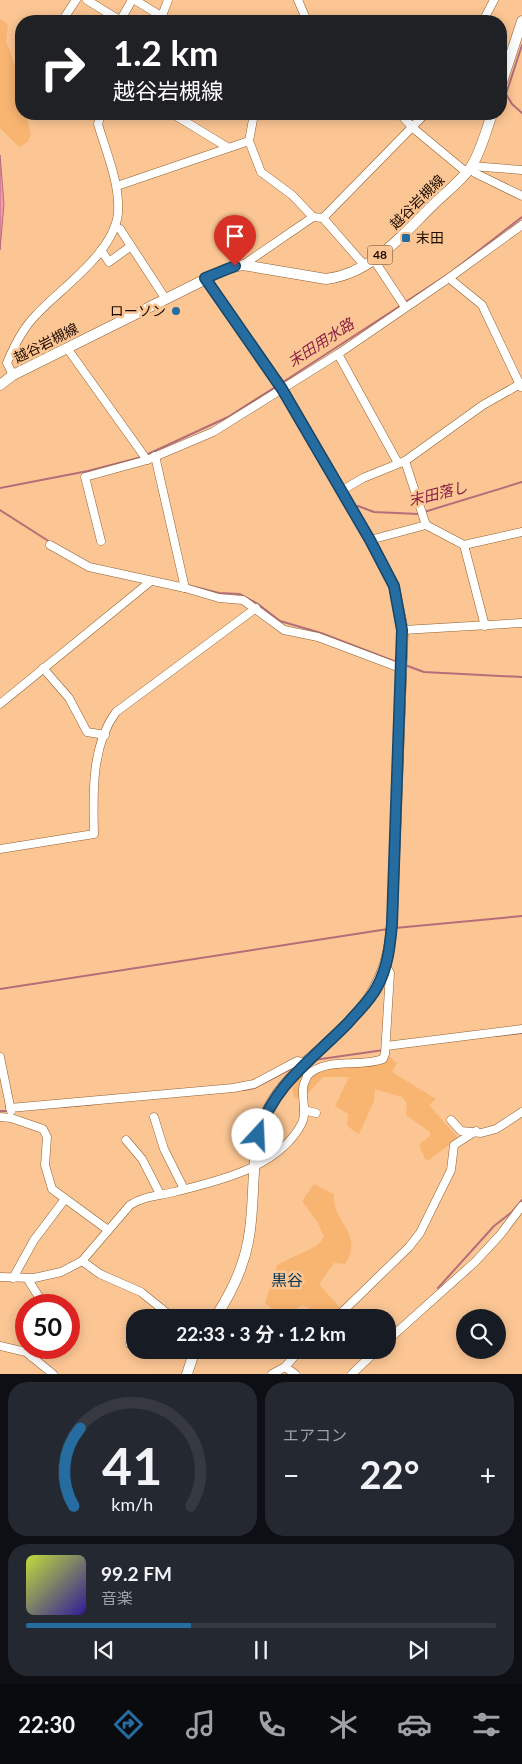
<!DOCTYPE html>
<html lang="ja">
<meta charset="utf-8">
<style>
:root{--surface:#171b24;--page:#242831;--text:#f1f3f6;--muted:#9ea1a6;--line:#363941;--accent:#256ca0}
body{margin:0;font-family:Lato,"Noto Sans JP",sans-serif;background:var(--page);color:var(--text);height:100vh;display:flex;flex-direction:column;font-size:19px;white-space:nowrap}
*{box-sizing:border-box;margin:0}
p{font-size:16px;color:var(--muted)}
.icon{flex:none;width:28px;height:28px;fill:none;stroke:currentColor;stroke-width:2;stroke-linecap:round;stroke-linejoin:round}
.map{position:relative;height:1374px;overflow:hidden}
.drawer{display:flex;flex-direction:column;gap:8px;padding:8px;background:#0d0f14;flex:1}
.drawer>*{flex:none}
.hud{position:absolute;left:15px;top:15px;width:492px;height:105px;border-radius:20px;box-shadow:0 2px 12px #0003;background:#202124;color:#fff;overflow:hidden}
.fabs{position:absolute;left:456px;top:1309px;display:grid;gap:10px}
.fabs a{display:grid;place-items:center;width:50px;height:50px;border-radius:50%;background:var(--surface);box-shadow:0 2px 12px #0003;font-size:25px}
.speed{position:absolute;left:15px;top:1294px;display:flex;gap:10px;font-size:25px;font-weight:700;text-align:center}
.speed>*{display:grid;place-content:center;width:65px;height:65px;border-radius:50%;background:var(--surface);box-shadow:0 2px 12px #0003;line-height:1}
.speed .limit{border:8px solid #d22;background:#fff;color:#111}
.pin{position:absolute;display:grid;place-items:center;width:42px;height:42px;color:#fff;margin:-51px -21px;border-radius:50% 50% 50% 0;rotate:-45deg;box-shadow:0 0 5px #0007}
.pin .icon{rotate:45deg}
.me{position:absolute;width:55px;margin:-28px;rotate:20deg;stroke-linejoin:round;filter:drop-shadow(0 0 4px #0008)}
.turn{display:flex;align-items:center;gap:18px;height:105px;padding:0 15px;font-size:22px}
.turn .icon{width:65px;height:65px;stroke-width:2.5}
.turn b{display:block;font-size:35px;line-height:42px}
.big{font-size:38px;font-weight:700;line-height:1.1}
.drawer .card{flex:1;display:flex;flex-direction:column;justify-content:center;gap:8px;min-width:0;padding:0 18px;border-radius:20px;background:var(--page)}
.drawer .dial{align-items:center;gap:0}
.dial svg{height:130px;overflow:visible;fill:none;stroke:var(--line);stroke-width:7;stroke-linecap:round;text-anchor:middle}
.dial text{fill:var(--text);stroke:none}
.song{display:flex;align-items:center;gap:15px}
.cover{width:60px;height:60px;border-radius:8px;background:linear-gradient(135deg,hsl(70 70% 55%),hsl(250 70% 35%))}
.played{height:5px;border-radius:2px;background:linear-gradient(90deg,var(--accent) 35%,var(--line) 35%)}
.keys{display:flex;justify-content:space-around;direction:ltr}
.heat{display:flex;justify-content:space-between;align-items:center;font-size:28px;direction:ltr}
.drawer .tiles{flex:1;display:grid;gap:8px;grid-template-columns:1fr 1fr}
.card:last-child{grid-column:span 2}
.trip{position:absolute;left:126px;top:1309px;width:270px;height:50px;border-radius:20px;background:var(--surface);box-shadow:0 2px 12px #0003;font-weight:700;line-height:50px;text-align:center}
.menu{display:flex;height:80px;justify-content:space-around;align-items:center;background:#090b0e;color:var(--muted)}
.menu .icon{width:35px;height:35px}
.menu .current{color:var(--accent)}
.menu b{font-size:22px;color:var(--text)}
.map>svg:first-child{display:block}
</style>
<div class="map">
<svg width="522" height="1374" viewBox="0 0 522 1374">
<rect width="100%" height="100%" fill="#fcc694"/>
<g fill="#f8b471">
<polygon points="0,19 8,24 6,41 21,82 21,95 19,101 21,114 26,114 31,135 28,142 19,147 0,128"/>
<path d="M390 1057 397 1063 392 1072 436 1099 429 1105 458 1138 429 1160 425 1159 419 1145 430 1136V1132L406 1115 407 1103 402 1097 375 1089 374 1101 359 1134 347 1126 348 1114 335 1106 349 1077H323L308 1093 295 1099 292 1090C295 1085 297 1077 301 1073 316 1057 369 1058 390 1057Z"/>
<path d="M314 1184 334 1194C331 1221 365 1233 345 1264L334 1263 319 1284 340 1308 331 1317H324L303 1305 282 1317 265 1303 277 1265 318 1245 324 1237 318 1223 302 1201Z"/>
</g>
<polygon fill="#f697ae" stroke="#b56d7a" points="0,155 4,204 0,250"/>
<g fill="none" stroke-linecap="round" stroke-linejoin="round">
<g stroke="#b56d7a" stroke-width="2">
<polyline points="522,45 506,94 512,104 522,113"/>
<polyline points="404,303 450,273 522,217"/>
<polyline points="283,382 400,306"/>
<polyline points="146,455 228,417 277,386"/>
<polyline points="0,488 88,471 142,457"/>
<polyline points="358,506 374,512 419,514"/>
<polyline points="0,510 50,542"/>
<polyline points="424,512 522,482"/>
<polyline points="187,585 219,593 240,594 258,604 280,621 321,633 399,663"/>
<polyline points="405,665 424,672 522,677"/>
<polyline points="395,928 522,916"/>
<polyline points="0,989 388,929"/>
<polyline points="495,1036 522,1033"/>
<polyline points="314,1060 384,1050"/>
<polyline points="244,1090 254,1088 294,1067"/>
<polyline points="62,1107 95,1104"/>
<polyline points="0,1111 8,1111"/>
<polyline points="438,1288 494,1226 512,1212 522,1200"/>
</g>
<g stroke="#90602f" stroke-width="9">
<g id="minor">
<polyline points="87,0 121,21"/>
<polyline points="135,0 169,21"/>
<polyline points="298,0 307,21"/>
<polyline points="33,21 34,21"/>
<polyline points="62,21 76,0"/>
<polyline points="120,21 132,0"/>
<polyline points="160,21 168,0"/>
<polyline points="483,21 494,0"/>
<polyline points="173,114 227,147"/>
<polyline points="254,114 249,141 261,172 292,195 313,217"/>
<polyline points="400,114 413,128 466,172"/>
<polyline points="471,166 475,173 522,196"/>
<polyline points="471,166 522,170"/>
<polyline points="117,186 249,141"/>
<polyline points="323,218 365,266"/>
<polyline points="115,227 120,229 165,298"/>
<polyline points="101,250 109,262 131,246"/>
<polyline points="374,260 405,307"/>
<polyline points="243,265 313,217 323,218 425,114"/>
<polyline points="449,278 482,305 521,387"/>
<polyline points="67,348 147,460"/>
<polyline points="338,354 398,463"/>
<path d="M13 375 7 363C14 346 23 328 36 315 62 287 114 253 118 213 120 183 106 152 98 124L101 114"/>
<polyline points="155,456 185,588"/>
<polyline points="405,461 426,525"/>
<polyline points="341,491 363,478 405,461 483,405 522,383"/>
<polyline points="370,540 426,525 464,545 522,532"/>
<polyline points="101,541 85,477 147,460 213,432 338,354 449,278 522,225"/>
<polyline points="50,545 89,567 185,588 219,598 243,600 284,630 318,637 395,666 402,667"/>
<polyline points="464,545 485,626"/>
<polyline points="403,630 522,623"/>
<polyline points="43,668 69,698 87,732 105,735"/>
<polyline points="0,704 151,581"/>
<path d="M0 849 94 834C93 794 91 746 116 712L256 608"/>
<polyline points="386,1046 522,1029"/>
<polyline points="0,1057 11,1111"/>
<path d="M308 1075C326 1057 360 1068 383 1059L385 1054 390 973 386 966"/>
<polyline points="304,1110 316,1113"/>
<polyline points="0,1117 11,1118 43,1129 47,1137 45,1165 52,1189 108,1230"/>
<polyline points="154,1117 164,1149 184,1189"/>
<polyline points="451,1120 461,1131 481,1133 496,1129 522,1112"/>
<polyline points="126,1140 142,1159 160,1194"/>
<polyline points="82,1261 100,1274 141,1292 173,1318"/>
<path d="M0 1277 34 1278 61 1272 82 1261 130 1205C144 1196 158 1196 174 1192 218 1181 279 1168 302 1123 307 1113 302 1100 303 1089 303 1084 306 1079 308 1075L303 1069 302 1062 297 1061 254 1084 233 1088 10 1108"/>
<polyline points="13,1278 34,1240 65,1199"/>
<polyline points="27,1278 44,1305"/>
<polyline points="154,1318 162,1309"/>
<polyline points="336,1318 409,1247 420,1233 451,1170 454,1145 476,1131"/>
<polyline points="388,1340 475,1262 500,1235 522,1206"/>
<polyline points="130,1344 135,1338"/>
<polyline points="0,1346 26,1352 53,1374"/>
<polyline points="32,1357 36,1348"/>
<polyline points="285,1367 295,1374"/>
<polyline points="272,1374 285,1367 300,1350"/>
<polyline points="352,1374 377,1350"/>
</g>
</g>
<g stroke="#90602f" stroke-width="11">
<g id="major">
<polyline points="501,85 522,21"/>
<path d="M205 278 282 389 370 540 394 586 403 630 392 924C387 992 358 1014 310 1058 294 1074 277 1090 267 1111 248 1151 257 1199 248 1242 243 1269 230 1295 215 1318"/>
<path d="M0 385 13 375 226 269 243 265 326 279C371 274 402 235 433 205 445 193 461 181 471 167 481 151 486 131 492 114"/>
<polyline points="187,1374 195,1350"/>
</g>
</g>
<use href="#minor" stroke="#fff" stroke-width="8"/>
<use href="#major" stroke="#fff" stroke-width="10"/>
</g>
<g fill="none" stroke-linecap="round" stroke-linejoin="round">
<g stroke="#184668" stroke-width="12">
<path id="route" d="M235 266 205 278 282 389 370 540 394 586 402 630 392 924C390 946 388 967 377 987 370 1001 358 1011 348 1023 312 1060 274 1084 258 1135"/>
</g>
<use href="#route" stroke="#256ca0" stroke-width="9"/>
</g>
<g fill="#256ca0" stroke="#fcc694" stroke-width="2">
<rect x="401" y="233" width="10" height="10" rx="2.5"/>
<circle cx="176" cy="311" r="5"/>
</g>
<g text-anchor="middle" stroke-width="5" stroke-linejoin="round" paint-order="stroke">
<rect fill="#fcc694" stroke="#60432c" stroke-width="1" x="367.5" y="245.5" width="25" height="19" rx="4"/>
<g font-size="12" font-weight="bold" fill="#1d0b00">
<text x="380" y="259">48</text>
</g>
<g font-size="14" fill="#1d0b00" stroke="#fcc694">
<text transform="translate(417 202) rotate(-45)" y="5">越谷岩槻線</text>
<text transform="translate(46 343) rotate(-27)" y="5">越谷岩槻線</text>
</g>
<g font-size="14" fill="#1d0b00" stroke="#fcc694" text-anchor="start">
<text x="416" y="243">末田</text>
<text x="166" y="316" text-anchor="end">ローソン</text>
</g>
<g font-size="15" font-style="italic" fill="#882044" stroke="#fcc694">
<text transform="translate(321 343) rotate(-33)" y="5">末田用水路</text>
<text transform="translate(438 494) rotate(-14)" y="5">末田落し</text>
</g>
<g font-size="16" fill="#003557" stroke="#fcc694">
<text x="287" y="1286">黒谷</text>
</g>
</g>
</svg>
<div class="fabs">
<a><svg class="icon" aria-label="search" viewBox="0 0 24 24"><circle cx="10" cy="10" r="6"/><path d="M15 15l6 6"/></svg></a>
</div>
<div class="speed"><div class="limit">50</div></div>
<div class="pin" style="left:235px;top:266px;background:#d93025"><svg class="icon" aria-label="arrive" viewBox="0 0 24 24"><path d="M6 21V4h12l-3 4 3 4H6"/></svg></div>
<svg class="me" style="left:258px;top:1135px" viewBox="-20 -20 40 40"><circle r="19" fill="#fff"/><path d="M0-13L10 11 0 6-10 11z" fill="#256ca0"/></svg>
<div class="trip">22:33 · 3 分 · 1.2 km</div>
<div class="hud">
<div class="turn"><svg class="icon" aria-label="right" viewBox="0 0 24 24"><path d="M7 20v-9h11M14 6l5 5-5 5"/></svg><div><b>1.2 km</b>越谷岩槻線</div></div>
</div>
</div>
<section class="drawer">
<div class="tiles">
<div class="card dial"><svg viewBox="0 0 100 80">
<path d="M14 69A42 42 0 1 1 86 69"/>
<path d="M14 69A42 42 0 0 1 18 21" stroke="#256ca0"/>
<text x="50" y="56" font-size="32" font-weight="700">41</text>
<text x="50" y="72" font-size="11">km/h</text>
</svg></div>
<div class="card"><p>エアコン</p>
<div class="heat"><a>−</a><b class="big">22°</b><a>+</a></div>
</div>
<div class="card">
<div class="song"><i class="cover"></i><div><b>99.2 FM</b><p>音楽</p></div></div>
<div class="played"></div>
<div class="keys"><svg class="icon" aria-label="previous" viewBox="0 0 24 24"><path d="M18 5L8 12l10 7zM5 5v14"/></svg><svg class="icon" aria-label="pause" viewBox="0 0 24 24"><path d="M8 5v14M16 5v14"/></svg><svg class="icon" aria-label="next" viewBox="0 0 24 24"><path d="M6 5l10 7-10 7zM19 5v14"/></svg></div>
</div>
</div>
</section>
<nav class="menu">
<b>22:30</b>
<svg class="icon current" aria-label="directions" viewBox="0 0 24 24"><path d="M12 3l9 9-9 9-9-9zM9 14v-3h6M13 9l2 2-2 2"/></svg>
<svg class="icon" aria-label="music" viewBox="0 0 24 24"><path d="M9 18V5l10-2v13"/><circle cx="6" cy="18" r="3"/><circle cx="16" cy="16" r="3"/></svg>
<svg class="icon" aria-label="phone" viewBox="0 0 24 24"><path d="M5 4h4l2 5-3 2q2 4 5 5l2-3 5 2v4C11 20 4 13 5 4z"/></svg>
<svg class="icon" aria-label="climate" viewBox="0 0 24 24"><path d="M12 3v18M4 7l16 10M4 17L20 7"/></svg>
<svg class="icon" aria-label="car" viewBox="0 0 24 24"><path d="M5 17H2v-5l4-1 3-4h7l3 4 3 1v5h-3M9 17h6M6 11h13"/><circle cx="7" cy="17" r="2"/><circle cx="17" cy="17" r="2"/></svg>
<svg class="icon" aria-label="filters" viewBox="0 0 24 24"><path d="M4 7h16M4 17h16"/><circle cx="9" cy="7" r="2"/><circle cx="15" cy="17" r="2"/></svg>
</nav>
